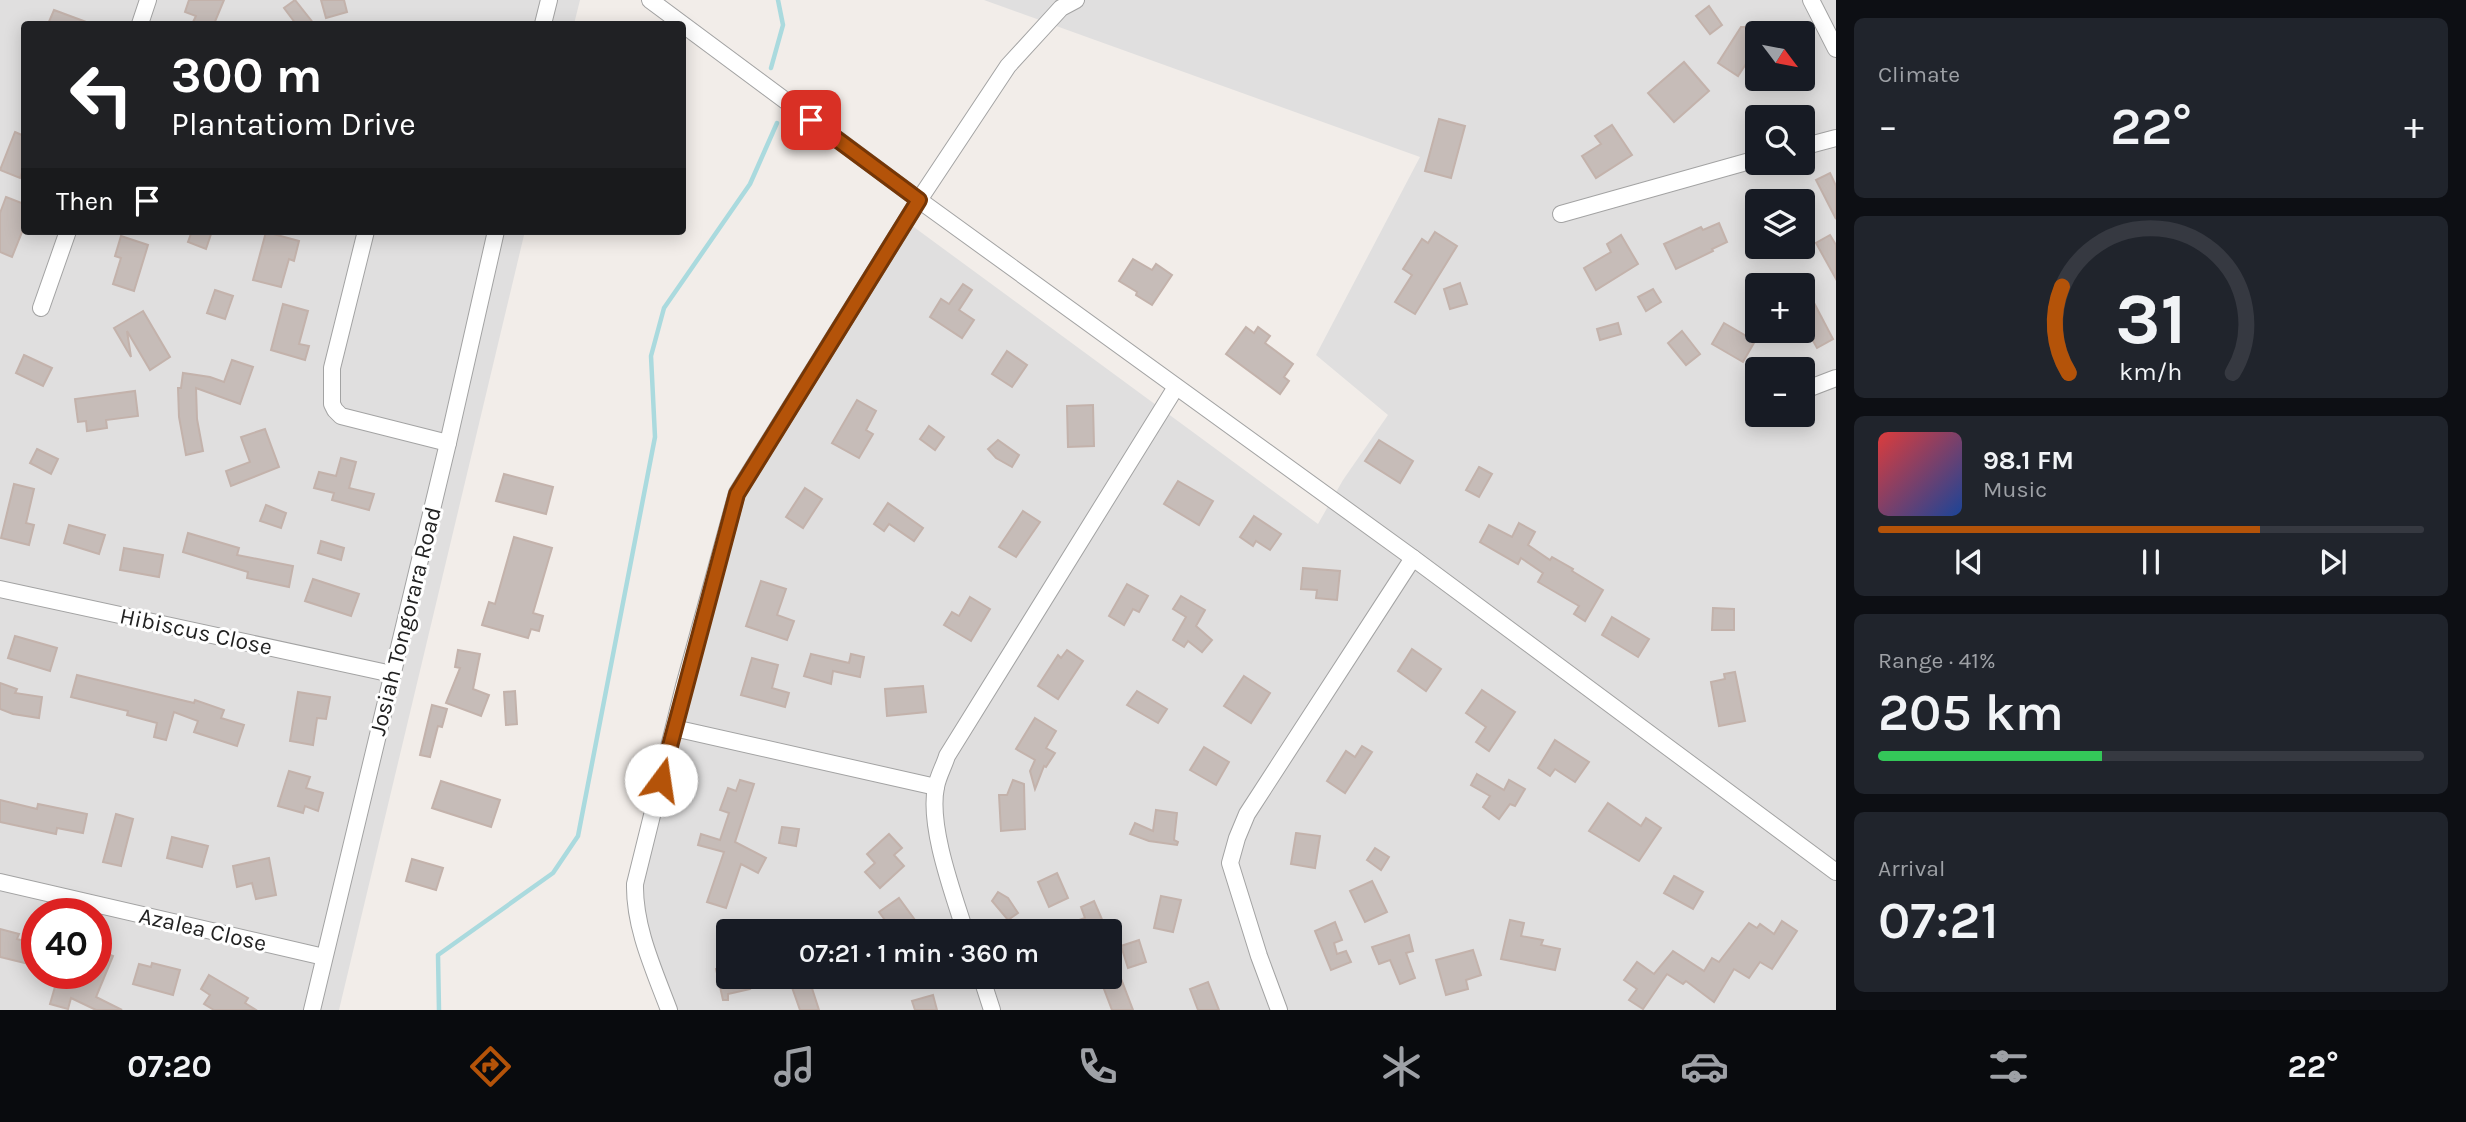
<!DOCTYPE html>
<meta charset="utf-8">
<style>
:root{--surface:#171b24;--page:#20242c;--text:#f1f3f6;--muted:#9ea1a6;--line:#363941;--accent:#b45309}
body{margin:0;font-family:Karla,sans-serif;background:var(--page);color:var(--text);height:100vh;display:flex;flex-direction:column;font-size:26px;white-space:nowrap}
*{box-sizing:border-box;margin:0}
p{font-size:23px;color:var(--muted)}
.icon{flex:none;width:38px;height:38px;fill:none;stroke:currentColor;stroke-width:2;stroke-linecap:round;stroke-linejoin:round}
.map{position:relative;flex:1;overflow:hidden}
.side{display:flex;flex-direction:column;gap:18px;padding:18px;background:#0d0f14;width:630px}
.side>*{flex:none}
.top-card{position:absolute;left:21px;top:21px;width:665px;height:214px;border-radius:7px;box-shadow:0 4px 18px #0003;background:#202124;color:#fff;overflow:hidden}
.needle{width:46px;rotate:122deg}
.controls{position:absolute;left:1745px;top:21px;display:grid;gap:14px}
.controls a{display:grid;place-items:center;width:70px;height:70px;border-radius:7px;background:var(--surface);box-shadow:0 4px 18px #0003;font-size:35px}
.speed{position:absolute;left:21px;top:898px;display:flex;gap:14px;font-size:35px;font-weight:700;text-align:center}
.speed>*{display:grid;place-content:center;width:91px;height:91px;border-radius:50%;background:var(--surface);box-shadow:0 4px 18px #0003;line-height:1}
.speed .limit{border:10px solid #d22;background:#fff;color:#111}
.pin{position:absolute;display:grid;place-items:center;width:60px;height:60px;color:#fff;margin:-30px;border-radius:14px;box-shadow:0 4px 10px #0006}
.me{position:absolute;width:77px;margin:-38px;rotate:14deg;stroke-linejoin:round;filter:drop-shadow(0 0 5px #0008)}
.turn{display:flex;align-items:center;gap:24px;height:147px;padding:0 35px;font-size:32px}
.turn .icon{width:91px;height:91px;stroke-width:2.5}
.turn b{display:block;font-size:49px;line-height:60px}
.then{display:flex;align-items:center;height:66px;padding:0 35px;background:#0003;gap:14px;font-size:26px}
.big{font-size:52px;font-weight:600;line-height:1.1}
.side .widget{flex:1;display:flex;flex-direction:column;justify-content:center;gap:10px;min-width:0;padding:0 24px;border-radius:10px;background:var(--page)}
.side .dial{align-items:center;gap:0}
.dial svg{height:182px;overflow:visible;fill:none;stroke:var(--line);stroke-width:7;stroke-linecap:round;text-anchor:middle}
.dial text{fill:var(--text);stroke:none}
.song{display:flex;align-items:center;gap:21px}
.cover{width:84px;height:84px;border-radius:10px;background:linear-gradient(135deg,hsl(0 70% 55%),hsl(220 70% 35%))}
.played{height:7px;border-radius:4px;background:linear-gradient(90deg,var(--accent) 70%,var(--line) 70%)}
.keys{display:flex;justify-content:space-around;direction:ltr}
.heat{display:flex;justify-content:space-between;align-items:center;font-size:38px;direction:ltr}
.charge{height:10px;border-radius:5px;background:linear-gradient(90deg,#34c759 41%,var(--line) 0)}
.trip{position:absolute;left:716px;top:919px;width:406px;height:70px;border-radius:7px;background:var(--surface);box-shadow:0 4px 18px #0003;font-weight:600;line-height:70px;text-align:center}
.tab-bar{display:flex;height:112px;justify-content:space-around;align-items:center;background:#090b0e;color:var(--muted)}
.tab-bar .icon{width:49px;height:49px}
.tab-bar .current{color:var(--accent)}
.tab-bar b{font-size:32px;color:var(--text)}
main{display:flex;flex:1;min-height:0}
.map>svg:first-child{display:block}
</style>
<main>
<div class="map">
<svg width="1836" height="1010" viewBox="0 0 1836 1010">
<rect width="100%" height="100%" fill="#f2ede9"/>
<g fill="#e0dfdf" fill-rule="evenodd">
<path d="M0 0H580L574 24H24V231H525L339 1010H0ZM37 914H96V973H37Z"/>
<path d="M984 0H1836V1010H674L635 898 730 523 907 222 1318 524 1343 480 1388 415 1316 355 1420 157ZM1757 33H1802V79H1757ZM1757 117H1802V163H1757ZM1757 201H1802V247H1757ZM1757 285H1802V331H1757ZM1757 369H1802V415H1757ZM728 931H1110V976H728Z"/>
</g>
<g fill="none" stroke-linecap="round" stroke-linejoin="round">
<g stroke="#aadade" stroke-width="4.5">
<polyline points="771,68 783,25 778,0"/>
<polyline points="439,1010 438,955 553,873 578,836 655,437 651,356 664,308 750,184 777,123"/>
</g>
</g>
<g fill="#c6bcb8" stroke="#c3b2ab" stroke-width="2">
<polygon points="189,0 224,0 214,24 192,24 196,16 185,12"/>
<polygon points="295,0 314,24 296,24 284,8"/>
<polygon points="321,0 344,0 347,12 326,18"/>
<polygon points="1709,6 1722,25 1710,34 1696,16"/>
<polygon points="54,10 89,23 89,24 48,24"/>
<polygon points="1741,27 1746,27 1757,34 1757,47 1738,76 1718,63"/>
<polygon points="1684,62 1709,91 1674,122 1648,93"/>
<polygon points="1439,119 1465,126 1451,178 1425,171"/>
<polygon points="1612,125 1632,155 1596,178 1582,156 1601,144 1595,136"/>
<polygon points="15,132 24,136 24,166 20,178 0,170"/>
<polygon points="1830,173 1836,186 1836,219 1816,180"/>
<polygon points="6,197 24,204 24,227 12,257 0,252 0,213"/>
<polygon points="1719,223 1727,242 1712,249 1713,251 1676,269 1664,244 1701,227 1703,230"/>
<polygon points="192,231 212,231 206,249 188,242"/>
<polygon points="266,232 299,241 294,261 289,259 281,287 253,280"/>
<polygon points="1435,232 1457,246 1415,314 1395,302 1412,275 1403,269 1422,239 1428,243"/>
<polygon points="1621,235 1638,264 1596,290 1584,268 1611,252 1607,244"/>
<polygon points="1830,235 1836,245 1836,279 1816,243"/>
<polygon points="121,236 148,245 134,291 113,284 121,258 115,256"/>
<polygon points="1133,259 1152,270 1156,264 1172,275 1152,305 1136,295 1137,292 1119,281"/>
<polygon points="1460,283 1467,304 1450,309 1444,289"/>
<polygon points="963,284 972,290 959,310 974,320 962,338 930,317 941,299 949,304"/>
<polygon points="1653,289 1661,302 1646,311 1638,297"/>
<polygon points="215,290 233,296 225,319 207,313"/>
<polygon points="1812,299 1833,339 1817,348 1802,321 1802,304"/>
<polygon points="283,304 308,311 299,344 309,346 305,360 271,350"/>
<polygon points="143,311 170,357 150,370 127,331 131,357 114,328"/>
<polygon points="1618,323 1621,334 1600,340 1597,329"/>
<polygon points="1724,323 1755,341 1743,362 1712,344"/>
<polygon points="1246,327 1254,333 1258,327 1270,336 1265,343 1293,364 1284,377 1289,381 1280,394 1226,354"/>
<polygon points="1682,331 1700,354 1686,365 1668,343"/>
<polygon points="1007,351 1027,365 1012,387 992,374"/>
<polygon points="24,355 52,368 43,386 16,373"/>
<polygon points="232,360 253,367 240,404 196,388 197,419 203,451 186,455 179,417 178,388 181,388 183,373 210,377 224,382"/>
<polygon points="135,391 138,416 106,420 107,428 87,431 86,421 78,422 75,399"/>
<polygon points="857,400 876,411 866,430 873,434 859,458 832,443"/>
<polygon points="1093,405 1094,446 1068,447 1067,406"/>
<polygon points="929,426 944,437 935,450 920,439"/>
<polygon points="265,429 279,467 231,486 226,471 250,462 241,437"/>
<polygon points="998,440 1019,455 1012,467 996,458 988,449"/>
<polygon points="1379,440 1413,461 1400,483 1365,461"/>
<polygon points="37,449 58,459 51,474 30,463"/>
<polygon points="341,458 356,462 349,488 374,494 369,510 332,500 334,493 314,488 319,472 336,476"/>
<polygon points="1479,467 1492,474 1479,497 1466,490"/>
<polygon points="504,474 553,487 546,514 496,501"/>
<polygon points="1178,481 1213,501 1199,525 1164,504"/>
<polygon points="14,484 34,489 26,523 34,525 29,545 1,538"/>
<polygon points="805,488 822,499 803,528 786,517"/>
<polygon points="888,503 923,528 914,541 889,524 884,531 874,524"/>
<polygon points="266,505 286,513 281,528 260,521"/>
<polygon points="1023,511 1040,522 1016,557 999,547"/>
<polygon points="1254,516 1281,534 1270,550 1256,541 1253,546 1240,537"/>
<polygon points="1519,523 1535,532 1528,545 1550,560 1552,557 1573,569 1572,571 1603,590 1585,621 1574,614 1579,606 1538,582 1543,573 1521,558 1518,564 1480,542 1489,525 1512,537"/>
<polygon points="69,525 105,535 99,554 64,543"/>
<polygon points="188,533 239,548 237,555 293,566 289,587 247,578 248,572 183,552"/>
<polygon points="514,537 552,548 533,613 543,616 539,631 531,629 528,638 482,625 489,602 495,604"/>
<polygon points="321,541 344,548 341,560 318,553"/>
<polygon points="124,548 163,555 159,577 120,570"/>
<polygon points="1303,568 1340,571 1337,600 1316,598 1317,590 1301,589"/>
<polygon points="313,579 359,594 351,616 305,601"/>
<polygon points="761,581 786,589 777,615 794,621 787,640 746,626"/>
<polygon points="1127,584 1148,596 1139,612 1133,609 1124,625 1109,616"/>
<polygon points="1181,596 1205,610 1196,626 1212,640 1202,652 1188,641 1184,647 1173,640 1186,617 1173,609"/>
<polygon points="970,597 990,609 971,641 944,625 952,612 959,616"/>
<polygon points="1713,608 1734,609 1734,630 1712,630"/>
<polygon points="1612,617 1649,639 1638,657 1602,635"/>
<polygon points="15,636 57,648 50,671 8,658"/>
<polygon points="1412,649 1441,669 1426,691 1398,671"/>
<polygon points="458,650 480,654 473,689 489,695 481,716 446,703 460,668 455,667"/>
<polygon points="1067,650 1083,661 1058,699 1038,686 1058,655 1061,658"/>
<polygon points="811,654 849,663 851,654 864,657 860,677 833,671 831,684 804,676"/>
<polygon points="752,658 778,665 772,688 789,693 785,707 741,695"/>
<polygon points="1735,672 1745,721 1719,726 1711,682 1725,679 1724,674"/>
<polygon points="77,675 194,703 195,700 224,710 221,718 244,725 237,746 194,732 198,721 174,712 166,740 154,737 157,723 127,715 128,711 71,697"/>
<polygon points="1244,676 1270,693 1251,723 1224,706"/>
<polygon points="0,683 17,689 15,693 42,697 39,718 13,714 0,709"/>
<polygon points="923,686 926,712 887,716 885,689"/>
<polygon points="1482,690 1515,712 1489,751 1476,742 1486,727 1466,713"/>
<polygon points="515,691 517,724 506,725 504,692"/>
<polygon points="1137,691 1167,709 1158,723 1127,705"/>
<polygon points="298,692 330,697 326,719 317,718 313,745 290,741"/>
<polygon points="432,705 447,709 442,727 438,726 430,757 420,755"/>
<polygon points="1035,718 1056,731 1046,748 1055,753 1046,767 1044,766 1035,789 1030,771 1035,760 1016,749"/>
<polygon points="1555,740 1589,762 1575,782 1555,769 1550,776 1538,768"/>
<polygon points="1362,746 1372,752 1345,793 1327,781 1346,751 1355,757"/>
<polygon points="1204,747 1229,762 1216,785 1190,770"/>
<polygon points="289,771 310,777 306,788 323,793 318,811 305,806 303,813 278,806"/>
<polygon points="1477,774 1504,790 1509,780 1525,789 1515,806 1510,804 1499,819 1483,807 1490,796 1471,785"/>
<polygon points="740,780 754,784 735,842 766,858 758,873 741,864 726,908 707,902 724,852 698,845 701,834 720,840 729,813 720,810 728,788 736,791"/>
<polygon points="1013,780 1024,784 1025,829 1001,831 999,795 1007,795"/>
<polygon points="441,781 500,800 491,827 432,808"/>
<polygon points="0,800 37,809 38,804 87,814 83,833 57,828 56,834 0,822"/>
<polygon points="1608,803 1641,826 1646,818 1661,828 1639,861 1589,831"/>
<polygon points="1156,810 1177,813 1174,840 1178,842 1177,845 1149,841 1130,834 1135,823 1153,831"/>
<polygon points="116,814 133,819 121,866 103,862"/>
<polygon points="782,827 799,829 796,846 779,843"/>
<polygon points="1296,833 1320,836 1315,868 1291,864"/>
<polygon points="889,834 902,848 894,855 904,866 880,888 865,872 875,863 867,854"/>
<polygon points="172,837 208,846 202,867 167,858"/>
<polygon points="1375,848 1389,857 1381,870 1367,860"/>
<polygon points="269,858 276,895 256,899 252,883 237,887 233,866"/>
<polygon points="412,859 443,868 436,890 406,881"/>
<polygon points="1057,873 1068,898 1049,907 1038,882"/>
<polygon points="1674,876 1703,892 1693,909 1664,893"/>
<polygon points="1372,881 1387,912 1365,922 1350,891"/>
<polygon points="998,892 1008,898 1018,913 1008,920 992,901"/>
<polygon points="1161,896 1181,900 1173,932 1154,928"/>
<polygon points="899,898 923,931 893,931 879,912"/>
<polygon points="1094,901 1107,931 1053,931 1053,929 1085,918 1081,907"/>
<polygon points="1510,920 1524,923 1521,936 1543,940 1541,945 1560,949 1555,970 1501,959"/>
<polygon points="1782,921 1797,931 1772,969 1760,962 1749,978 1734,969 1714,1002 1686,981 1683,984 1667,974 1643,1009 1629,1000 1637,989 1624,980 1637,962 1654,974 1673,951 1704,971 1712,958 1719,962 1749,923 1757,928 1760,924 1774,934"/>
<polygon points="1335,922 1342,940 1334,943 1337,954 1346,951 1351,962 1331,970 1315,931"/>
<polygon points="0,929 19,934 17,939 35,944 29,964 0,957"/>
<polygon points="1409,935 1413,951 1406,953 1415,978 1400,984 1390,960 1379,964 1372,947"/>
<polygon points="1139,940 1146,962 1128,968 1121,946"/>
<polygon points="96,949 113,956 96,997 122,1010 96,1010 71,998 68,1009 50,1004 59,973 96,973"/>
<polygon points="1473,950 1481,975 1466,980 1468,989 1446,995 1436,960"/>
<polygon points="152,963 180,970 173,995 133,984 139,964 151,967"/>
<polygon points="728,966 728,976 747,976 750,989 728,994 728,1000 723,1000 716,969"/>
<polygon points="209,975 248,998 245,1003 256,1010 214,1010 204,1004 210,995 201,989"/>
<polygon points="788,976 808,976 819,1010 800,1010"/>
<polygon points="1099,976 1120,976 1133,1010 1112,1010"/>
<polygon points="1208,982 1219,1010 1198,1010 1190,989"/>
<polygon points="933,995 937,1010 915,1010 912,1001"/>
</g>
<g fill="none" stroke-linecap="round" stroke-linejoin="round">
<g stroke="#a3a3a3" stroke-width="18">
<g id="minor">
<polyline points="650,0 919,200 1413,558 1836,872"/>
<polyline points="1811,0 1836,49"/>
<polyline points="140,24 148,0"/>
<polyline points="543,24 549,0"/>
<polyline points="1802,147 1836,138"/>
<polyline points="1561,214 1757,159"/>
<polyline points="366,231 332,368 332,404 335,410 341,416 448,443"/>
<polyline points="41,308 68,231"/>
<polyline points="1802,391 1836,378"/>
<polyline points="0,589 392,674"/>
<polyline points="674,728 936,787"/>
<polyline points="0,882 324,957"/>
<path d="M965 931C953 893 928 826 936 787 938 776 944 766 947 756L1176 387"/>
<polyline points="981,976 992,1010"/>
<polyline points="312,1010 448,443 496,231"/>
<path d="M669 1010C654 970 634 927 635 884L684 686 737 493 919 200 1008 66 1061 8 1076 0"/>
<polyline points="1279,1010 1259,956 1230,863 1237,838 1247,814 1413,558"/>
</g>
</g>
<use href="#minor" stroke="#fff" stroke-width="16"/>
</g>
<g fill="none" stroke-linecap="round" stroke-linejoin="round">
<g stroke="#753606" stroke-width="18">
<polyline id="route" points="661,780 737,494 919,200 811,120"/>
</g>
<use href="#route" stroke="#b45309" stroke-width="12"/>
</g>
<g text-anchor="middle" stroke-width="6" stroke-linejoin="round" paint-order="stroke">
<g font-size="23" fill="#222" stroke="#fff">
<text transform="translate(405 621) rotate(-76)" y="8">Josiah Tongorara Road</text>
<text transform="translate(196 631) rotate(12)" y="8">Hibiscus Close</text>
<text transform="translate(203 929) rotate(13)" y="8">Azalea Close</text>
</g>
</g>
</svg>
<div class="controls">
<a><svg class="needle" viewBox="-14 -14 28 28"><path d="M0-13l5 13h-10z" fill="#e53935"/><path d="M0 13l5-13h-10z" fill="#9ea1a6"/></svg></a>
<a><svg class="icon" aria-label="search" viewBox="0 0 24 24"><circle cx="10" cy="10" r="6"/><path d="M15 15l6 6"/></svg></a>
<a><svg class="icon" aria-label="layers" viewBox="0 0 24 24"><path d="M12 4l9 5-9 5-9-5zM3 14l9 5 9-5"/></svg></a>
<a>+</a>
<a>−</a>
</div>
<div class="speed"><div class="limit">40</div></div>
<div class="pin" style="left:811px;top:120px;background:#d93025"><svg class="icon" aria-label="arrive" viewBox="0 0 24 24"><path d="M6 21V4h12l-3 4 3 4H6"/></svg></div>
<svg class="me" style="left:661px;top:780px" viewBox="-20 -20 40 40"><circle r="19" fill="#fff"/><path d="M0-13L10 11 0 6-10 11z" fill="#b45309"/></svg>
<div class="trip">07:21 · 1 min · 360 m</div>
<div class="top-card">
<div class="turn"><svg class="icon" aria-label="left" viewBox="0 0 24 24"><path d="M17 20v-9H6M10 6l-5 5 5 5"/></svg><div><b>300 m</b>Plantatiom Drive</div></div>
<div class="then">Then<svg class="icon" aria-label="arrive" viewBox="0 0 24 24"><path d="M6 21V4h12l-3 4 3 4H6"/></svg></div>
</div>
</div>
<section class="side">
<div class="widget"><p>Climate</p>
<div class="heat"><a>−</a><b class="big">22°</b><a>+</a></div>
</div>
<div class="widget dial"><svg viewBox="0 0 100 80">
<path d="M14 69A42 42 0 1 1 86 69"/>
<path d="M14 69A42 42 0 0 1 11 31" stroke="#b45309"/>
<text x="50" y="56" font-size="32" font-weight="700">31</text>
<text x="50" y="72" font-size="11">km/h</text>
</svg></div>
<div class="widget">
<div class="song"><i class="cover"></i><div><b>98.1 FM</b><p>Music</p></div></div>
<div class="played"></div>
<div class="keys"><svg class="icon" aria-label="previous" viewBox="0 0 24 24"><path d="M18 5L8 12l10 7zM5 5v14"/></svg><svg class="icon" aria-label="pause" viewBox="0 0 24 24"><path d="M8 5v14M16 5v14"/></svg><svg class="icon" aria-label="next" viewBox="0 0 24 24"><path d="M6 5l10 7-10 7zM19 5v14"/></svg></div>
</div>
<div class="widget"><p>Range · 41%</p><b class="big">205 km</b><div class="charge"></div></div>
<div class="widget"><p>Arrival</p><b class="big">07:21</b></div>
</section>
</main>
<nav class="tab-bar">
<b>07:20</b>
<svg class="icon current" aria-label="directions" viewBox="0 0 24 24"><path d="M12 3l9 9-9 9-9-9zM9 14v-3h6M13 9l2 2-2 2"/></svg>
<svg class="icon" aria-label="music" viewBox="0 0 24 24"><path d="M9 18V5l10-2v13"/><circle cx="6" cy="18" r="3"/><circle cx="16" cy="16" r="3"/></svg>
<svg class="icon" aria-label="phone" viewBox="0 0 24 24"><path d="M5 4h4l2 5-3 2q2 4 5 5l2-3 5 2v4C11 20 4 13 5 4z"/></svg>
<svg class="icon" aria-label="climate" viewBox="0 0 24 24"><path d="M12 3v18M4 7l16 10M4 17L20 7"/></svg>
<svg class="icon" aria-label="car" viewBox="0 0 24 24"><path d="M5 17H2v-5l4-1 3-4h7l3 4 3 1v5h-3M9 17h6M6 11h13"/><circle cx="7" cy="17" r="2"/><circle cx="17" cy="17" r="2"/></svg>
<svg class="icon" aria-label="filters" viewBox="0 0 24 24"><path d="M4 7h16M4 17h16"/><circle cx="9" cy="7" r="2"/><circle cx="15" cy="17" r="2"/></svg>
<b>22°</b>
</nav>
